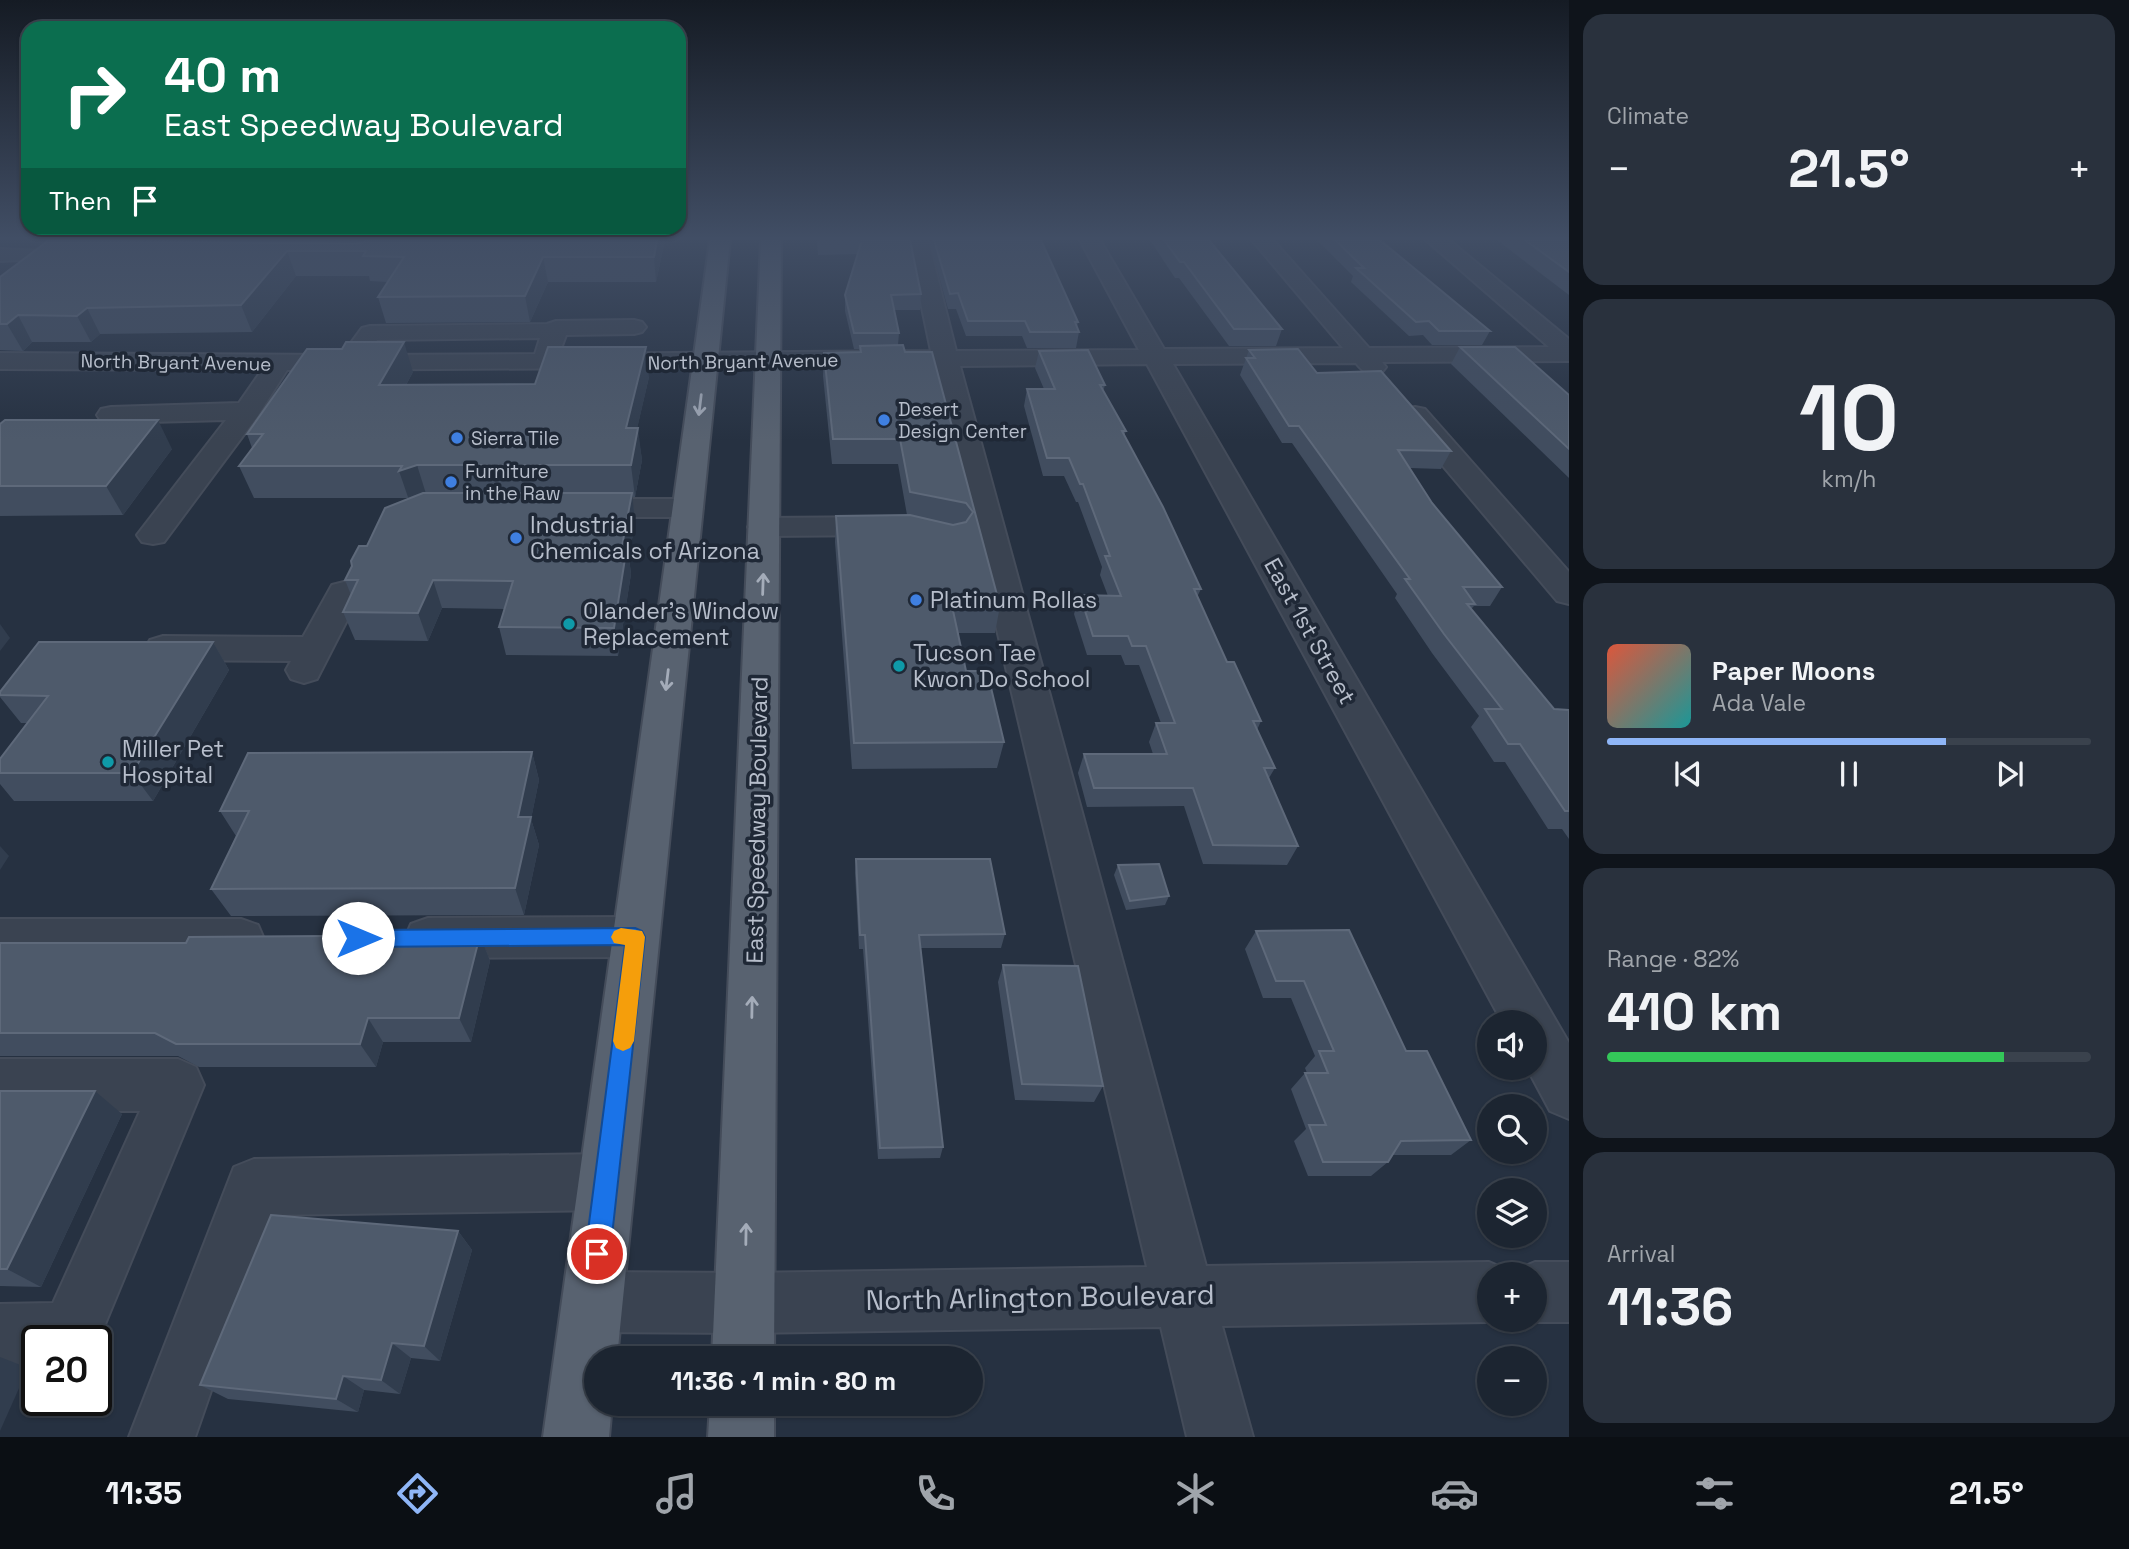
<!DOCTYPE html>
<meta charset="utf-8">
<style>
:root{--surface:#1c2531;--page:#29313d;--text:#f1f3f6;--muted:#a0a5ab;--line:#3a424d;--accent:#8fb6f7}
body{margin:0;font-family:"Space Grotesk",sans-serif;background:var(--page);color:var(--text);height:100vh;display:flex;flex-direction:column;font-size:26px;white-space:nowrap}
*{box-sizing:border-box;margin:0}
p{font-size:23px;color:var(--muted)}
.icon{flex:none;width:38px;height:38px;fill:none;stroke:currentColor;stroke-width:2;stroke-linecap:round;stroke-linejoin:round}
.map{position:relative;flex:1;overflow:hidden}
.panel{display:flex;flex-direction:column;gap:14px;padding:14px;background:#0f141b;width:560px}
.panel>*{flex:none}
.top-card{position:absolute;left:21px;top:21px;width:665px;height:214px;border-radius:21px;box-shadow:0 2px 5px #0004,0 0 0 2px var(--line);background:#0b6e4f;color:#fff;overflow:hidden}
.buttons{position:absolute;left:1477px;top:1010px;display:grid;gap:14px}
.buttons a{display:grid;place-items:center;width:70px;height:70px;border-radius:50%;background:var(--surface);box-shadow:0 2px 5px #0004,0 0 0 2px var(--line);font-size:35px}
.speed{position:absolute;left:21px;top:1325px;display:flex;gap:14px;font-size:35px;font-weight:700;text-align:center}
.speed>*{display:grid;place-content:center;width:91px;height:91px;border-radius:50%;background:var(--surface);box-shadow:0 2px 5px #0004,0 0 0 2px var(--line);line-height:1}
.speed .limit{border:4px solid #111;border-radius:10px;background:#fff;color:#111}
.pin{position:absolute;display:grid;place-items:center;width:60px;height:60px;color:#fff;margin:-30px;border:4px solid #fff;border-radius:50%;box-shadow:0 2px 7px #0007}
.me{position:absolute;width:77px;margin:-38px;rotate:90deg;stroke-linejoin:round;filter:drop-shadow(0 0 5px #0008)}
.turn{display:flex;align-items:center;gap:24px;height:147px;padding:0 28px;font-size:32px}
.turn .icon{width:91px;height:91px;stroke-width:2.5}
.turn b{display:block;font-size:49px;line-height:60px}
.then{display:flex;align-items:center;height:66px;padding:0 28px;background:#0003;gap:14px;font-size:26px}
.big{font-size:52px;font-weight:600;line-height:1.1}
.panel .card{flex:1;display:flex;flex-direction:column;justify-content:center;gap:10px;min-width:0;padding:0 24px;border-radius:21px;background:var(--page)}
.panel .dial{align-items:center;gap:0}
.dial b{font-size:91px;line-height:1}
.song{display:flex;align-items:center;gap:21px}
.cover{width:84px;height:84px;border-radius:10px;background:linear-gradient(135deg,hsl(10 70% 55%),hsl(180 70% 35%))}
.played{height:7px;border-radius:4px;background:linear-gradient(90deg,var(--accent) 70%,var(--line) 70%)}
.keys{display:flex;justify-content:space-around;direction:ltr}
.heat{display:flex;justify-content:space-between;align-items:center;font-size:38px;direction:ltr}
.charge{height:10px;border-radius:5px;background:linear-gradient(90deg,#34c759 82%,var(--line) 0)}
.trip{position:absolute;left:584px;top:1346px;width:399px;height:70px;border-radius:35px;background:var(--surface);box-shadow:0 2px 5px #0004,0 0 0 2px var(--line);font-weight:600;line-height:70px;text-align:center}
.menu{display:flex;height:112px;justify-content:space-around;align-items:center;background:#0b0f14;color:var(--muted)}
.menu .icon{width:49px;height:49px}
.menu .current{color:var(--accent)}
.menu b{font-size:32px;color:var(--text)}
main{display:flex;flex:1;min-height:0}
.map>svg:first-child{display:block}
</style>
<main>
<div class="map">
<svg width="1569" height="1437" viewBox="0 0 1569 1437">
<rect width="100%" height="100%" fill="#263141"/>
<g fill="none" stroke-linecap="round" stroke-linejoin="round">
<g stroke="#444c5a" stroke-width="4">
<g id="minor">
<path d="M908 240H928L956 351 1139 350 1080 240H1100L1164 349 1343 348 1252 240H1273L1369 348 1549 347 1426 240H1449L1569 339V361L1382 362 1386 367 1382 372C1369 376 1364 373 1356 363L1173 364 1569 1043V1119L1550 1111 1527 1068H1535V1022H1502L1147 364 960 366 1206 1266 1489 1262 1510 1271 1512 1274H1489V1320H1495L1489 1322 1222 1326 1253 1437H1187L1161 1327 744 1333 592 1332 571 1323 562 1302 571 1281 592 1272 744 1273 1147 1267 935 366 287 370 257 417 164 542 153 544 142 542 137 535 226 420 111 423 101 421 97 415 101 409 111 407 239 403 262 370 0 369V353L342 355 362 328 370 326 547 324 556 321 634 320 642 322 646 327 642 332 634 334 566 335 559 354 931 351ZM540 338 535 354 367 355 377 340Z"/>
<polygon points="0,249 43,251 47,255 43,259 0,261"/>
<polygon points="1415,407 1425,409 1569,572 1569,604 1557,601 1405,421 1401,415 1405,409"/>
<polygon points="581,499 688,499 699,502 703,508 699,514 688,517 581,517 570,514 566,508 570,502"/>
<polygon points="888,517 899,519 904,526 899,533 888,535 764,536 753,534 748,527 753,520 764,518"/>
<polygon points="344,582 356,585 361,593 317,679 304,683 291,679 286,670 291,661 163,660 150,656 145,648 150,640 163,636 303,637 332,585"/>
<polygon points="636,917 653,923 659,937 653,951 636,957 428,958 411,952 405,938 411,924 428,918"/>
<polygon points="0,919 241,919 258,925 264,939 258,953 241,959 0,961"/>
<polygon points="0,1059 178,1059 196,1067 204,1085 96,1346 96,1340 37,1340 37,1365 0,1366 0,1304 53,1303 140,1111 0,1111"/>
<polygon points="606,1154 626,1162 634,1182 626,1202 606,1210 272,1215 195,1437 129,1437 234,1167 254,1159"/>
<polygon points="1535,1262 1569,1262 1569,1322 1535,1322 1529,1320 1535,1320 1535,1274 1512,1274 1514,1271"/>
</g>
</g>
<g stroke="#444c5a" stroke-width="4">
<g id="major">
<polygon points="710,240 730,240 617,1358 597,1358 597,1404 612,1404 609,1437 543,1437"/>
<polygon points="761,240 781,240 774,1358 712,1358"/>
<polygon points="710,1404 774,1404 774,1437 708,1437"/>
</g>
</g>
<use href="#minor" fill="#3a4351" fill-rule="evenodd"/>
<use href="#major" fill="#586270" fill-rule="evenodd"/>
</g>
<g fill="#414d5f">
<polygon points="114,240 112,241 128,242 127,240 665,240 656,282 548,282 530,322 386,323 378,297 388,282 370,281 369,276 296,276 252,332 100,334 91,342 32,342 23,351 0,350 0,277"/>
<polygon points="817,240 910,240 921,294 920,310 894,310 899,333 898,345 905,352 932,352 1000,606 995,633 958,633 966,671 1004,742 997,768 852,769 835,542 836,516 907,515 898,464 832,464 823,376 824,353 859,352 859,349 854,349 845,311 845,295 858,254 818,255"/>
<polygon points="929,240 1041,240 1078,322 1077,327 1079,332 1076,348 1027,348 1022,336 966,336 956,309 948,309"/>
<polygon points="1150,240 1209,240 1282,329 1276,346 1229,346 1179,278 1175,278"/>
<polygon points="1317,240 1380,240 1490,331 1482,345 1432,345 1423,335 1409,336 1351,282 1353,276"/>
<polygon points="1497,240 1569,240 1569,295"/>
<polygon points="1460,347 1569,395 1569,478 1451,364"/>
<polygon points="1249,350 1317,373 1451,451 1441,469 1410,468 1432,503 1502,587 1490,606 1474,606 1471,609 1554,709 1569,710 1569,839 1562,829 1548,829 1505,762 1494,762 1471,727 1479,716 1432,653 1395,598 1397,594 1292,443 1282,443 1240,375"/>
<polygon points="1039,351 1105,385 1103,392 1126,431 1124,436 1201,589 1197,597 1227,662 1261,721 1257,730 1275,768 1269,778 1298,846 1287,865 1203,864 1184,806 1087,807 1078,773 1084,754 1153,754 1149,742 1156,723 1161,723 1139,665 1125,665 1121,655 1087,655 1074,614 1080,595 1108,596 1100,575 1102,567 1078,502 1076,502 1064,476 1043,476 1024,406 1027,389 1044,389 1035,368"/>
<polygon points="413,372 406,385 535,384 649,377 637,428 642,460 635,497 632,497 635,521 629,558 631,574 618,656 506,655 499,627 505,609 442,608 428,641 355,640 343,612 351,595 345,580 367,546 408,499 408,498 254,498 239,466 252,448 247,434"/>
<polygon points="0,424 172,449 123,515 0,516"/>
<polygon points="213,642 229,670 153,801 14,801 0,784 0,759 27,723 21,723 0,697 0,692"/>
<polygon points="532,752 539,780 531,819 539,845 524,915 231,916 211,889 236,836 220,811"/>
<polygon points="856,859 1005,934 1001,948 921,948 943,1147 940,1158 878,1159 863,949 859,949 855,873"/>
<polygon points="1118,865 1169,896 1165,905 1126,910 1114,875"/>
<polygon points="1256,931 1406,1051 1471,1140 1451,1155 1392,1155 1388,1162 1371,1176 1308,1176 1294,1141 1306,1129 1291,1089 1305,1073 1307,1073 1305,1068 1315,1056 1291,998 1263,998 1245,949"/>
<polygon points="480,935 490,961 471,1042 383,1042 376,1067 199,1067 178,1056 0,1056 0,943 186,943"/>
<polygon points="1003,965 1103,1086 1094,1102 1015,1100 998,982"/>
<polygon points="0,1091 122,1114 41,1287 0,1286"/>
<polygon points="458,1231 472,1250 440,1361 411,1358 400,1394 364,1390 358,1412 228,1399 200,1385"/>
</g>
<g fill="#313d4e">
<polygon points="86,240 114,240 95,259"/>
<polygon points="657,240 665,240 656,282 654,257"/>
<polygon points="287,251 296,276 252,332 241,305"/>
<polygon points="543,257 548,282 530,322 525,296"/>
<polygon points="87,308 100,334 91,342 77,316"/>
<polygon points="18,315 32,342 23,351 7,324"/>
<polygon points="404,342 413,372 389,416 379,385"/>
<polygon points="646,347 649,377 630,460 626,428"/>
<polygon points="158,420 172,449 123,515 106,486"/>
<polygon points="638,428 642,460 635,497 631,465"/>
<polygon points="417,465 427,497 410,503 399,471"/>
<polygon points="632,493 635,521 629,558 631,574 618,656 614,628 622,546"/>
<polygon points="433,580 442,608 428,641 418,613"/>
<polygon points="0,624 10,638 0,651"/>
<polygon points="213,642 229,670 153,801 132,773"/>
<polygon points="532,752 539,780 531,819 539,845 524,915 515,888 518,817"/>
<polygon points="0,846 9,856 0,870"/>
<polygon points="480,935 490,961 471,1042 459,1018"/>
<polygon points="368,1018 383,1042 376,1067 360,1044"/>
<polygon points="95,1091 122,1114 41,1287 7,1269"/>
<polygon points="458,1231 472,1250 440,1361 424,1346"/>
<polygon points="392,1343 411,1358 400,1394 381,1380"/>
<polygon points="0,1357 28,1368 0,1431"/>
<polygon points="343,1376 364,1390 358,1412 336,1399"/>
</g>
<g fill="#4e5a6b" stroke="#5e697a" stroke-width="2">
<polygon points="49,240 356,244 371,240 657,240 654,257 543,257 525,296 378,297 404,257 363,256 366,251 287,251 241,305 87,308 77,316 18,315 7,324 0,324 0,277"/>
<polygon points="862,240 910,240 921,294 891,295 899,333 854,333 845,295"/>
<polygon points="934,240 1041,240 1078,322 1075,322 1079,332 1030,332 1025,321 968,321 958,293 950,294"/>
<polygon points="1164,240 1209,240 1282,329 1234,329 1184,262 1180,262"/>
<polygon points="1335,240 1380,240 1490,331 1439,331 1429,321 1416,322 1356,268 1364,268"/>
<polygon points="1525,240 1569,240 1569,272"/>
<polygon points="346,342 404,342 379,385 535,384 548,347 646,347 626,428 638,428 631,465 417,465 399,471 402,466 239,466 263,434 247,434 307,349 342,349"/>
<polygon points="903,345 905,352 932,352 1000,606 952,606 966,671 987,671 1004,742 854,743 836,516 910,515 953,525 966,522 973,512 966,503 910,492 900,439 833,439 824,353 861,352 860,346"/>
<polygon points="1460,347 1515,347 1569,395 1569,449"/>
<polygon points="1298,349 1317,373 1381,371 1451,451 1398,450 1432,503 1502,587 1463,587 1475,604 1467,604 1554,709 1569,710 1569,811 1565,811 1520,744 1508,744 1485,709 1502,709 1444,634 1405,579 1410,579 1299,426 1289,426 1246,358 1255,358 1249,350"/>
<polygon points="1088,350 1105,385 1100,385 1126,431 1122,431 1163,507 1201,589 1194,589 1227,662 1234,662 1261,721 1253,721 1275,768 1264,768 1298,846 1213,845 1193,788 1094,788 1084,754 1167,754 1156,723 1175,723 1146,646 1132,646 1128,636 1093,636 1080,595 1121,596 1105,556 1110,556 1083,484 1080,484 1069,458 1047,458 1027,389 1055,389 1039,351"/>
<polygon points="5,420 158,420 106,486 0,486 0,424"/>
<polygon points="423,493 632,493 622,546 627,546 614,628 499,627 513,581 433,580 418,613 343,612 358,580 345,580 352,566 351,561 359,546 367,546 385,508"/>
<polygon points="39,642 213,642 132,773 0,773 0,759 48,696 0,695 0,692"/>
<polygon points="532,752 518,817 531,817 515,888 211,889 249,811 220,811 248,753"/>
<polygon points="856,859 990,859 1005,934 919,935 943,1147 880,1148 865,935 860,935"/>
<polygon points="1159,864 1169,896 1130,901 1118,865"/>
<polygon points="1349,930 1406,1051 1427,1051 1471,1140 1401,1141 1388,1162 1323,1162 1309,1125 1326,1125 1305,1073 1328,1073 1319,1051 1334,1051 1304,981 1276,981 1256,931"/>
<polygon points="480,935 459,1018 368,1018 360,1044 176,1044 155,1033 0,1033 0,943 186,943 189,937"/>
<polygon points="1003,965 1078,966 1103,1086 1022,1084"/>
<polygon points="0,1091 95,1091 7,1269 0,1269"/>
<polygon points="271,1215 458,1231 424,1346 392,1343 381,1380 343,1376 336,1399 200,1385"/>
</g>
<defs><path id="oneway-shaft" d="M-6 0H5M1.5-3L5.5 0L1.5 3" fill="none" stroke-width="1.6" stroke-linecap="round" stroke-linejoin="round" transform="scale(1.75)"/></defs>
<g stroke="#a4acb9">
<use href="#oneway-shaft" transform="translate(700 405) rotate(97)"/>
<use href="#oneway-shaft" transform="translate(763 584) rotate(-88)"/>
<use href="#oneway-shaft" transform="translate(667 680) rotate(97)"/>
<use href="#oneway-shaft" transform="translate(752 1007) rotate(-89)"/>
<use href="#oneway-shaft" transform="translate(746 1234) rotate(-89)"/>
</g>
<linearGradient id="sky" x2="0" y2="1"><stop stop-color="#151b24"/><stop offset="0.54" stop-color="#414e65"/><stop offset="1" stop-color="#414e65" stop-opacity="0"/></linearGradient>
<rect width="1569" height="441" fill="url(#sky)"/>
<polygon fill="#1a73e8" stroke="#114b97" stroke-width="2" points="635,928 642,931 645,937 610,1254 606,1262 597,1266 589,1262 585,1254 625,945 358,947 351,944 348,938 351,932 358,930"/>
<polygon fill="#f59e0b" points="621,928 642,931 645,937 634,1041 630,1048 623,1051 616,1048 613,1041 625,945 614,943 611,937 614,931"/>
<g fill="#3f7fe0" stroke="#1f2836" stroke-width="2.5">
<circle cx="884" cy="420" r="7"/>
<circle cx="457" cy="438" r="7"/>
<circle cx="451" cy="482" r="7"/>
<circle cx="516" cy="538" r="7"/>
<circle cx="916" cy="600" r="7"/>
</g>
<g fill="#0f9aa8" stroke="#1f2836" stroke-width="2.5">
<circle cx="569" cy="624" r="7"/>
<circle cx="899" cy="666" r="7"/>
<circle cx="108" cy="762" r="7"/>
</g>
<g text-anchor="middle" stroke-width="7" stroke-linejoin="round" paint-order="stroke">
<g font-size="19" fill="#b7becb" stroke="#1f2836">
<text transform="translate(743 361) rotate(-1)" y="7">North Bryant Avenue</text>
<text transform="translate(176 362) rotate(1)" y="7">North Bryant Avenue</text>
</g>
<g font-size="19" fill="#b7becb" stroke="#1f2836" text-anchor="start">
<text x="898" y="416">Desert<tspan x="898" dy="22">Design Center</tspan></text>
<text x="471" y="445">Sierra Tile</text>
<text x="465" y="478">Furniture<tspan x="465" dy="22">in the Raw</tspan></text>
</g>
<g font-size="23" fill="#b7becb" stroke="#1f2836" text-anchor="start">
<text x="530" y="533">Industrial<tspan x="530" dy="26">Chemicals of Arizona</tspan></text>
<text x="930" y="608">Platinum Rollas</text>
<text x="583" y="619">Olander's Window<tspan x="583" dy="26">Replacement</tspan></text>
<text x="913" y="661">Tucson Tae<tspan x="913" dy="26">Kwon Do School</tspan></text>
<text x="122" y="757">Miller Pet<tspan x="122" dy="26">Hospital</tspan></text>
</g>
<g font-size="23" fill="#b7becb" stroke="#1f2836">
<text transform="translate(1310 631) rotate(61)" y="8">East 1st Street</text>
<text transform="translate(757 820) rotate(-89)" y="8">East Speedway Boulevard</text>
</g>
<g font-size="28" fill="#b7becb" stroke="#1f2836">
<text transform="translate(1040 1297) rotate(-1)" y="10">North Arlington Boulevard</text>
</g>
</g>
</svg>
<div class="buttons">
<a><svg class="icon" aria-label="sound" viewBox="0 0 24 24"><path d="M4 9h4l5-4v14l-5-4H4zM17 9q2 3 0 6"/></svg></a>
<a><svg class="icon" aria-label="search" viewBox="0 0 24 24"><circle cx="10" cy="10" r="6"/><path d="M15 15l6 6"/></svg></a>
<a><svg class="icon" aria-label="layers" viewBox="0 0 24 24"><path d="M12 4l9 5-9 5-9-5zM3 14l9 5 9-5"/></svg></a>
<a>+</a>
<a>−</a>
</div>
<div class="speed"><div class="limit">20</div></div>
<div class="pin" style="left:597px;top:1254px;background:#d93025"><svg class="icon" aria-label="arrive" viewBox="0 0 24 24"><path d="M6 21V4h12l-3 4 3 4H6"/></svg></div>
<svg class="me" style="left:358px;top:938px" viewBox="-20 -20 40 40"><circle r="19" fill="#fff"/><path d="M0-13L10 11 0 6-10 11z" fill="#1a73e8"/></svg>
<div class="trip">11:36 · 1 min · 80 m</div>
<div class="top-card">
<div class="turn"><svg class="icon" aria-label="right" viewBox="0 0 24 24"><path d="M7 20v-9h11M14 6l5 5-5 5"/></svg><div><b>40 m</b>East Speedway Boulevard</div></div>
<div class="then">Then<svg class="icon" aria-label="arrive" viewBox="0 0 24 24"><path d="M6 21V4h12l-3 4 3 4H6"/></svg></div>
</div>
</div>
<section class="panel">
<div class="card"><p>Climate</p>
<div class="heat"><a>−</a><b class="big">21.5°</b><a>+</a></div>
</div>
<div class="card dial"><b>10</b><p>km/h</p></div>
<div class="card">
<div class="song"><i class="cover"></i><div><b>Paper Moons</b><p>Ada Vale</p></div></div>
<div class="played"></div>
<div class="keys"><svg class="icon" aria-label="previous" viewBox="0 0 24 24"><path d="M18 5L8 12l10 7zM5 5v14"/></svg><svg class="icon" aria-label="pause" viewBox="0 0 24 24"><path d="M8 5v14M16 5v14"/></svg><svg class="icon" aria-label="next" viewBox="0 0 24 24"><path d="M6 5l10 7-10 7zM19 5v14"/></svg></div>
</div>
<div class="card"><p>Range · 82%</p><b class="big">410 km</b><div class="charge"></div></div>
<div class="card"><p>Arrival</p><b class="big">11:36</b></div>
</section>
</main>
<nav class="menu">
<b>11:35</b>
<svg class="icon current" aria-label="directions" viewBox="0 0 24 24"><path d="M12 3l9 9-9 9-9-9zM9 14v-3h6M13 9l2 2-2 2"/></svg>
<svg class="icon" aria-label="music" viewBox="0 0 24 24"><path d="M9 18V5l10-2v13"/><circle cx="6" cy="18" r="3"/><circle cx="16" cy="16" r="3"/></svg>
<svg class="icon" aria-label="phone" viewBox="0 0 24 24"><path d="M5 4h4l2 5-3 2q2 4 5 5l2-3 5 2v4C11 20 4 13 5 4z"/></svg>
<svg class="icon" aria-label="climate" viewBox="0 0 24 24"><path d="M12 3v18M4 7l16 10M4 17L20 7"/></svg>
<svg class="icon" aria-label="car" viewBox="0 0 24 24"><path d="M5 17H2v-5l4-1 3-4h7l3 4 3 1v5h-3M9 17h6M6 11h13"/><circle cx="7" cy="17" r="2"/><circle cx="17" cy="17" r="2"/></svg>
<svg class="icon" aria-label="filters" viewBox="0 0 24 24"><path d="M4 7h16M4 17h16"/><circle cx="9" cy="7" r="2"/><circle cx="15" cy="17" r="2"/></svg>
<b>21.5°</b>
</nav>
